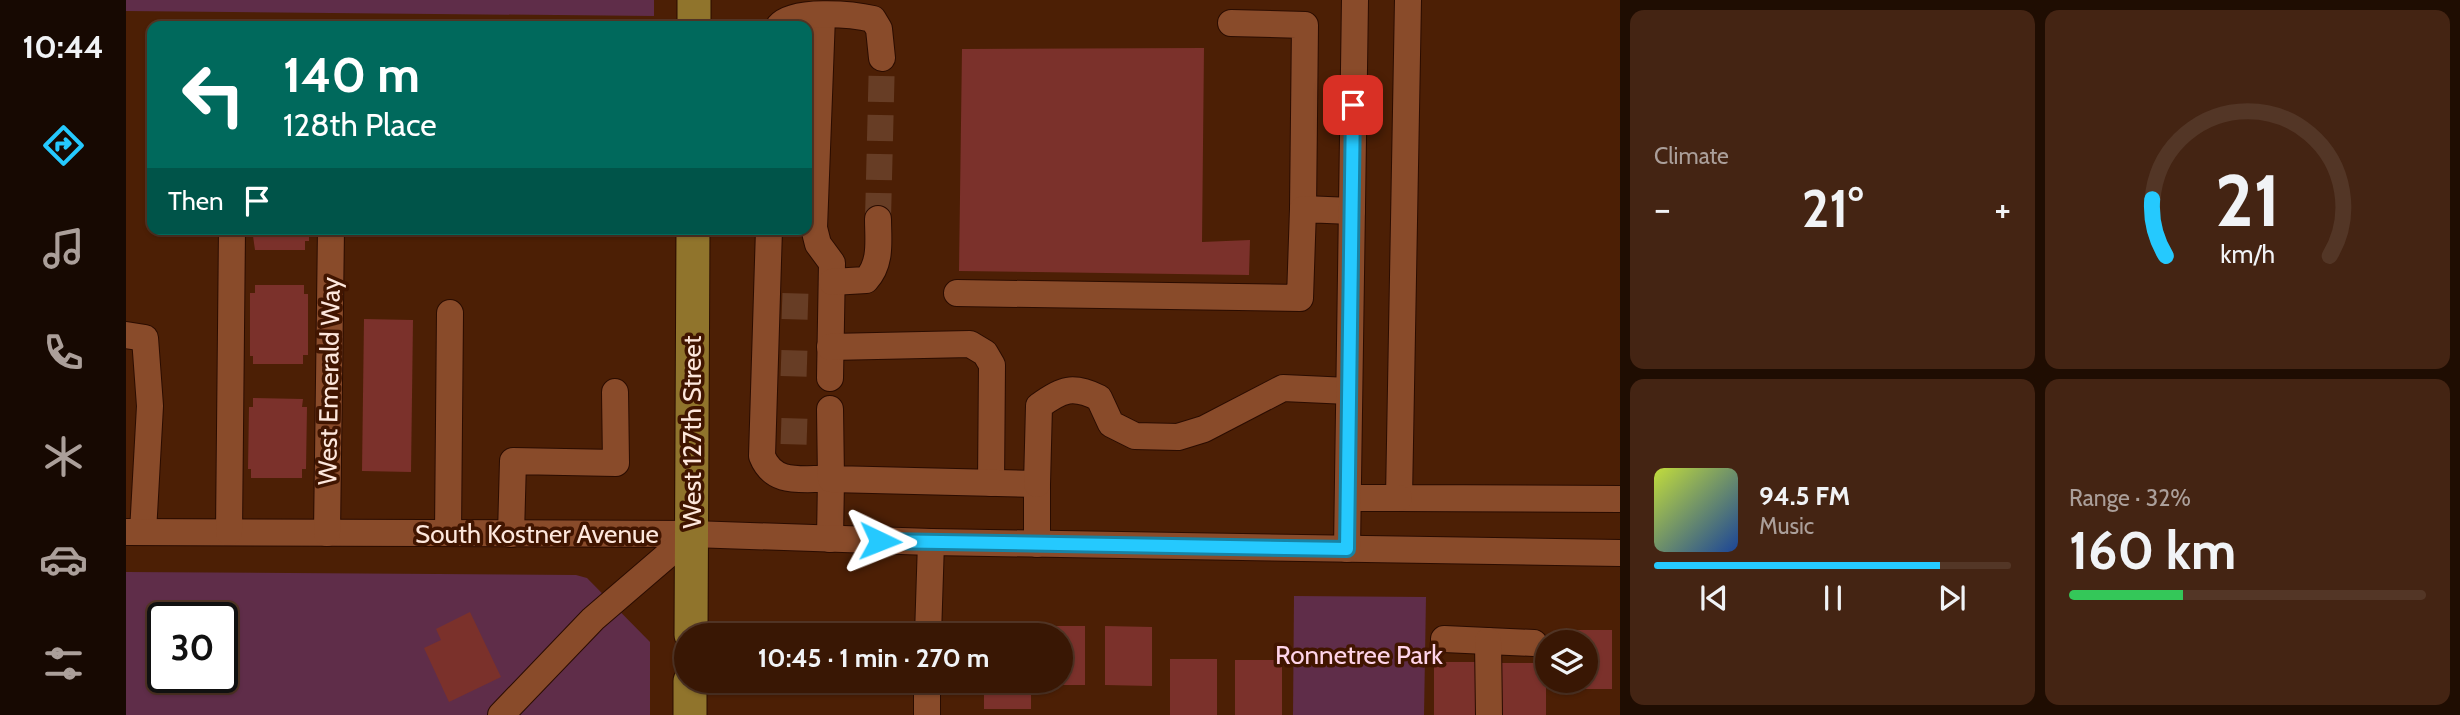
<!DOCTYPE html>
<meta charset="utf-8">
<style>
:root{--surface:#391704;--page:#442413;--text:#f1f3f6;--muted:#ab9f9a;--line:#533626;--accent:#25c9fe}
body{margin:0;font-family:Cabin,sans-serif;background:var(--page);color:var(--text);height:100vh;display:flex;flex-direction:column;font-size:26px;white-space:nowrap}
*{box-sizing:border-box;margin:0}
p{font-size:23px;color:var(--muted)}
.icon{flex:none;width:38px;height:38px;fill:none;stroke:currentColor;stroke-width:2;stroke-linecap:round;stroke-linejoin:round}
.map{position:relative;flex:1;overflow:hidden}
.details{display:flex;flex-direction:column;gap:10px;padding:10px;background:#1f0d02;width:840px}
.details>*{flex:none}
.banner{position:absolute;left:21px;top:21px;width:665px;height:214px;border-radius:14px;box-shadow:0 2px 5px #0004,0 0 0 2px var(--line);background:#00695c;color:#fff;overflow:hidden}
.tools{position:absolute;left:1409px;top:630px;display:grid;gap:14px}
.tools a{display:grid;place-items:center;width:63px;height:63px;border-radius:50%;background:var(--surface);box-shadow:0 2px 5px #0004,0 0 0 2px var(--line);font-size:35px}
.speed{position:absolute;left:21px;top:602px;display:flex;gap:14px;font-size:35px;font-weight:700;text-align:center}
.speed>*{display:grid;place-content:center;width:91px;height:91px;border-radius:50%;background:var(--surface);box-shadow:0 2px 5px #0004,0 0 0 2px var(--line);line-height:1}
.speed .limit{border:4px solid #111;border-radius:10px;background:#fff;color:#111}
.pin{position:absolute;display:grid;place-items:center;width:60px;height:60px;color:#fff;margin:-30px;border-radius:14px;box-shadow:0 4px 10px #0006}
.me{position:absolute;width:77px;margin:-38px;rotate:92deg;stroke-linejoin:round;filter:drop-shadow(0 0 5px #0008)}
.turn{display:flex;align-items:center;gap:24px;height:147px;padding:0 21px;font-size:32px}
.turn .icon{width:91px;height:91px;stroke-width:2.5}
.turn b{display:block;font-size:49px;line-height:60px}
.then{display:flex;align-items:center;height:66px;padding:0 21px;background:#0003;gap:14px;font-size:26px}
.big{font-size:52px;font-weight:800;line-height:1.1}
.details .widget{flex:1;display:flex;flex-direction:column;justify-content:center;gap:10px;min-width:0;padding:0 24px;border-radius:14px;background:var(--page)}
.details .dial{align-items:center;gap:0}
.dial svg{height:182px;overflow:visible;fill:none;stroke:var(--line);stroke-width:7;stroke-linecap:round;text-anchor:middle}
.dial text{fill:var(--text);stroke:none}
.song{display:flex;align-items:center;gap:21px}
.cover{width:84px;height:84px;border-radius:10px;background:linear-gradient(135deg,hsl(70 70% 55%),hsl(220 70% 35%))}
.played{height:7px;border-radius:4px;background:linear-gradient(90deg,var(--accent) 80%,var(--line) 80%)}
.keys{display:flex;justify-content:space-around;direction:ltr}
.heat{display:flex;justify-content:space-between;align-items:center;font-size:38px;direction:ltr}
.charge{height:10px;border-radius:5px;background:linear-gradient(90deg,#34c759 32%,var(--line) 0)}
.details .tiles{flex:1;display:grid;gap:10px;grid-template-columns:repeat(2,1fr)}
.trip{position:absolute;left:548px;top:623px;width:399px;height:70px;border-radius:35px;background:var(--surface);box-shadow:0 2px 5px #0004,0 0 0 2px var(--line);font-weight:800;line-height:70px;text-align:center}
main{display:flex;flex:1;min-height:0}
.tabs{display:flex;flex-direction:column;width:126px;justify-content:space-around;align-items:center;background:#170902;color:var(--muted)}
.tabs .icon{width:49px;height:49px}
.tabs .on{color:var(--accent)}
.tabs b{font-size:32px;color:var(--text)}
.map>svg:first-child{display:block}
</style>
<main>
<nav class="tabs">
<b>10:44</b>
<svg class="icon on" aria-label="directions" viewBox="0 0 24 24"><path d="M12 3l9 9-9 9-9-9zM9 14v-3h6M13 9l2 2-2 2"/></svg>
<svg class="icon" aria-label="music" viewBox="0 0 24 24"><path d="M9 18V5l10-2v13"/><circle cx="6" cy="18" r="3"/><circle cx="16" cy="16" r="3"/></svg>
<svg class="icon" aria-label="phone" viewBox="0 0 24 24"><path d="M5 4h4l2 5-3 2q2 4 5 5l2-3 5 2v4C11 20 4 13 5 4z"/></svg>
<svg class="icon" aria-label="climate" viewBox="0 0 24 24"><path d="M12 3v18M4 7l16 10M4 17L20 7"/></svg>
<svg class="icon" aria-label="car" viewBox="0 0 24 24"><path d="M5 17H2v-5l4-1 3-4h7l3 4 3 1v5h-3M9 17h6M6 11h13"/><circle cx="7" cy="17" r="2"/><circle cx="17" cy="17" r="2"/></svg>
<svg class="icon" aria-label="filters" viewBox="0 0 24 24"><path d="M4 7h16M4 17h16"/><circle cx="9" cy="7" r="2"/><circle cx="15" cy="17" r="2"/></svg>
</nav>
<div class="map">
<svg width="1494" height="715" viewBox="0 0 1494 715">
<rect width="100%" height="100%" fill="#4c1f05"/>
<g fill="#5f2d49" fill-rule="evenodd">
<polygon points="0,0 528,0 528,16 0,11"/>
<path d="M0 572 450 575 461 578 524 642V715H0ZM37 618H96V677H37Z"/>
<polygon points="1168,596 1300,597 1298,715 1167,715"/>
</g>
<g fill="#7b312b">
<polygon points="1078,48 1076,242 1124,240 1123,275 833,271 836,49"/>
<polygon points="126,229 183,229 183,241 179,241 179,250 129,250"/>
<polygon points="129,285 178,285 178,294 182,294 182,355 177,355 177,364 127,364 127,356 124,356 124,293 129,293"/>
<polygon points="238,319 287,320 285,472 236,471"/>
<polygon points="127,398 177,399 176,407 181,407 180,469 176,469 176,478 125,478 125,469 122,469 123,407 127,407"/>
<polygon points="344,612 375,677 323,702 298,648 315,640 310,629"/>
<polygon points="912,626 959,626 959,685 912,685 912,681 934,681 934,635 912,635"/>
<polygon points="979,626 1026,627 1026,686 979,685"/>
<polygon points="1439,630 1486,630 1486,689 1439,689 1439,681 1460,681 1460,642 1439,642"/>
<rect x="1044" y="659" width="47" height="56"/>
<rect x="1109" y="660" width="47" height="55"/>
<rect x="1308" y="662" width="46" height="53"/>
<polygon points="1373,663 1420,663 1420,715 1374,715"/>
<rect x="858" y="681" width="47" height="28"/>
</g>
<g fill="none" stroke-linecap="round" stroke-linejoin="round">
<g stroke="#673d25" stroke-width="26" stroke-dasharray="26 13" stroke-linecap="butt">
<polyline points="752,219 756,58"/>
<polyline points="656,306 687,307"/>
<polyline points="655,363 685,364"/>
<polyline points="655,431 685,432"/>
</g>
<g stroke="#2a0c00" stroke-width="28">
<g id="minor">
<polyline points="1282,0 1273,498 1494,499"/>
<polyline points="696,16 688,228 692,244 706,263 704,378"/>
<polyline points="1105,23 1179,25 1177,209"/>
<path d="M653 26C667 9 726 14 747 19L753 29 756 58"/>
<path d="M643 229 636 456C648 486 676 478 705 479L704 539"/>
<path d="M706 282 740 280C756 263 752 240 752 219"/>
<polyline points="831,293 1174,298 1177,209 1226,211"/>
<polyline points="0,335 19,338 24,406 17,532"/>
<polyline points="704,347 844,344 859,353 866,365 865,483"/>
<polyline points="704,409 705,479 911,484 911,544"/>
<path d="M911 484 913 406C936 389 947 385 973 398L985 424 1009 436 1052 437 1078 429 1157 388 1223 391"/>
<polyline points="1222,498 1273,498"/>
<polyline points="0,532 566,534 805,542 1494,553"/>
<polyline points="103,532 106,229"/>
<polyline points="201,533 205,229"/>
<polyline points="322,533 324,313"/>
<polyline points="385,534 387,461 490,463 489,392"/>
<polyline points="1221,549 1229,0"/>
<polyline points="802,635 805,542"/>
<polyline points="1318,639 1408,643"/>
<polyline points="1362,641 1363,715"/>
<polyline points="375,715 467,619 566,534"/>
<polyline points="801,715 801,681"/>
</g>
</g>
<g stroke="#2a0c00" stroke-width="35">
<g id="major">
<polyline points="568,26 568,0"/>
<polyline points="565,635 567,229"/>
<polyline points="564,715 564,681"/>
</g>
</g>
<use href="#minor" stroke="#894b2a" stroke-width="26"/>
<use href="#major" stroke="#90742c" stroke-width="33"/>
</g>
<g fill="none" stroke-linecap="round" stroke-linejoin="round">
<g stroke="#1883a5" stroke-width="18">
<polyline id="route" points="754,541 1221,549 1227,105"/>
</g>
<use href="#route" stroke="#25c9fe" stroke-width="12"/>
</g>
<g text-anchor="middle" stroke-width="7" stroke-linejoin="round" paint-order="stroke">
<g font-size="26" fill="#fde7dc" stroke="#411500">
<text transform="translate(203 381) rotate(-89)" y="9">West Emerald Way</text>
<text transform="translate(566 432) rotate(-90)" y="9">West 127th Street</text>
<text x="411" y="543">South Kostner Avenue</text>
</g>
<g font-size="26" fill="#fed4e9" stroke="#411500">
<text x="1233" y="664">Ronnetree Park</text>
</g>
</g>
</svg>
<div class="tools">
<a><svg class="icon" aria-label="layers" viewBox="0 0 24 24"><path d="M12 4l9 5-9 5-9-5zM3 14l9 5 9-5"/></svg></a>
</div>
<div class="speed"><div class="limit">30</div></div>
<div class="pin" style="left:1227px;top:105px;background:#d93025"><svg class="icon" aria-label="arrive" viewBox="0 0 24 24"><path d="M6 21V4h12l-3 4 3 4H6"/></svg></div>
<svg class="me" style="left:754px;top:541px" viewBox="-20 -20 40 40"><path d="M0-17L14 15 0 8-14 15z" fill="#25c9fe" stroke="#fff" stroke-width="4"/></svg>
<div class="trip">10:45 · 1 min · 270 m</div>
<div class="banner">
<div class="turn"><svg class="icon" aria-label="left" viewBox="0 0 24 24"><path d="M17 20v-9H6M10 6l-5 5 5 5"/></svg><div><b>140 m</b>128th Place</div></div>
<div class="then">Then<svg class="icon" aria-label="arrive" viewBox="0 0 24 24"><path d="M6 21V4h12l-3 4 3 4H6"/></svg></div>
</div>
</div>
<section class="details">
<div class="tiles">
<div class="widget"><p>Climate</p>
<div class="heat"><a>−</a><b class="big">21°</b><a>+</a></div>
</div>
<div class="widget dial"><svg viewBox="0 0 100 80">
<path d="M14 69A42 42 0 1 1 86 69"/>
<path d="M14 69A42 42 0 0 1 8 44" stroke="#25c9fe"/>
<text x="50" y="56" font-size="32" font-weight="700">21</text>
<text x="50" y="72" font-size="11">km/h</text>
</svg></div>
<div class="widget">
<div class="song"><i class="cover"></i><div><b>94.5 FM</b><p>Music</p></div></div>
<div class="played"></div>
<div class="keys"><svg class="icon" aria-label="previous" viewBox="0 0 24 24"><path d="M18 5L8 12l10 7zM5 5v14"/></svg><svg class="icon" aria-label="pause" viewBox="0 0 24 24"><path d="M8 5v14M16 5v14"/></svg><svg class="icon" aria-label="next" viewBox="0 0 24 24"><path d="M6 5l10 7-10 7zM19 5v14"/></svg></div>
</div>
<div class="widget"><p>Range · 32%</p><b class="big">160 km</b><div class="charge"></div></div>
</div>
</section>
</main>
